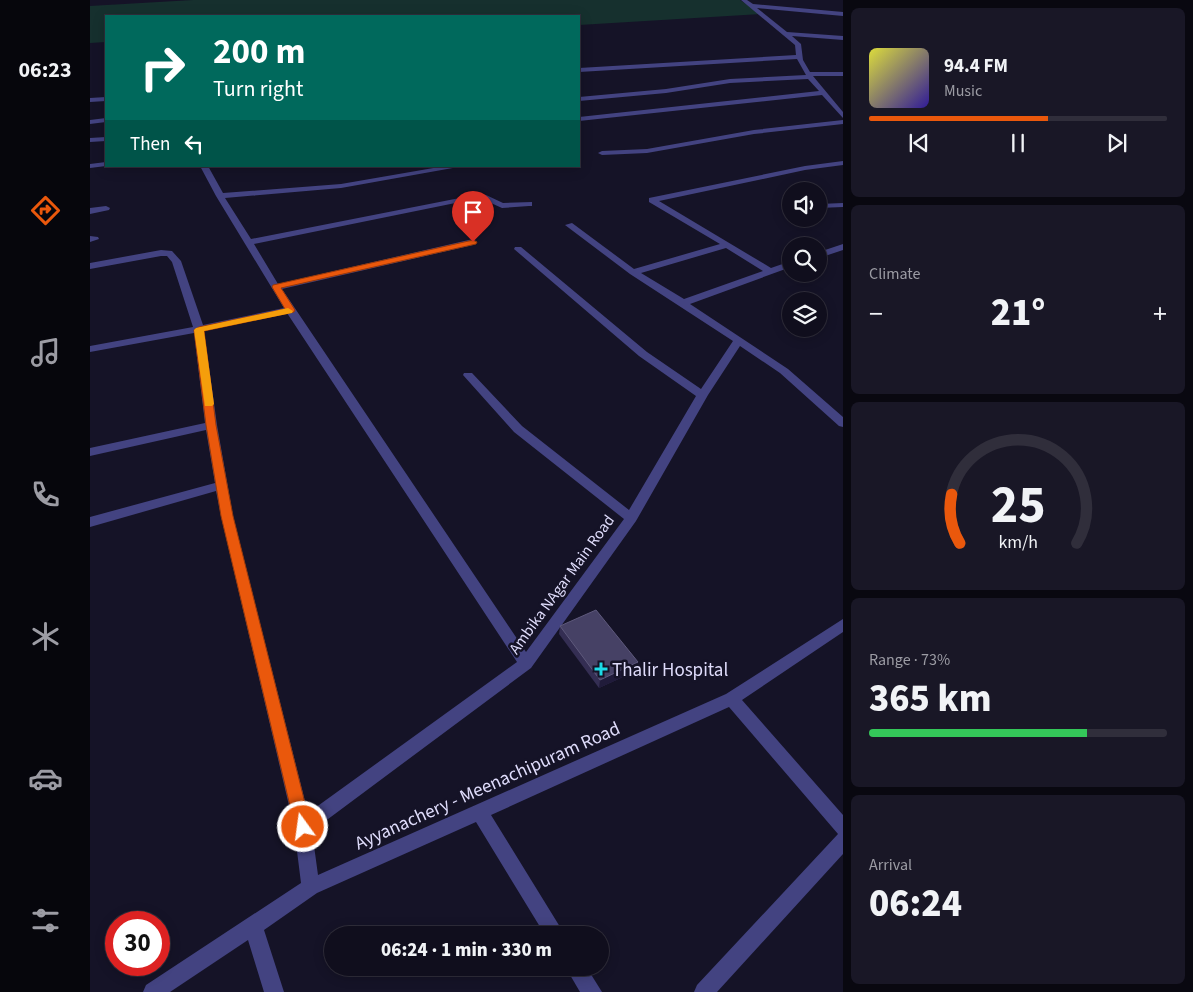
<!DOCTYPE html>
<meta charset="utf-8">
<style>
:root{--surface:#100e1d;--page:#191726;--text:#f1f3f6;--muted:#9c9ca4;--line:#302e3b;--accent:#ea580c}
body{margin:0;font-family:"Source Sans 3",sans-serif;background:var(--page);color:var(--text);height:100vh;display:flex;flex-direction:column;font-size:19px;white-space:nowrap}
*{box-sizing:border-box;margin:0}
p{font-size:16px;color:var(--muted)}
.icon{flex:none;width:28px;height:28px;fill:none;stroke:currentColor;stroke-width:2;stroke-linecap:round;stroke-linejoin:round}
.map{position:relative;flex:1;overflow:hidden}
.panel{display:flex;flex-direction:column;gap:8px;padding:8px;background:#090810;width:350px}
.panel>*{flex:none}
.top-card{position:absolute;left:15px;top:15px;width:475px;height:152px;border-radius:0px;box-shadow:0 2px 12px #0003,0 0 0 1px var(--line);background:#00695c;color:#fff;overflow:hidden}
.buttons{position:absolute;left:692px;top:182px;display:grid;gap:10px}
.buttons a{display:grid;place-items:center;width:45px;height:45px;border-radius:50%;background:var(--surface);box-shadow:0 2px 12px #0003,0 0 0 1px var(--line);font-size:25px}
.speed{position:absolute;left:15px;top:911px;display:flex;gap:10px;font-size:25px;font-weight:700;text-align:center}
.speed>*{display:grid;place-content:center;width:65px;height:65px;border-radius:50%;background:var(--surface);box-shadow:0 2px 12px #0003,0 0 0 1px var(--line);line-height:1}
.speed .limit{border:8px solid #d22;background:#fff;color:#111}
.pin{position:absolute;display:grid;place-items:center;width:42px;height:42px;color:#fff;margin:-51px -21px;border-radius:50% 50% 50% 0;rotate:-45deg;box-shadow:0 0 5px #0007}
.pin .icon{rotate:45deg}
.me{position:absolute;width:55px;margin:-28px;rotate:346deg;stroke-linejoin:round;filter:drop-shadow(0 0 4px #0008)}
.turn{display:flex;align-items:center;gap:18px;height:105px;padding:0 25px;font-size:22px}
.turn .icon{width:65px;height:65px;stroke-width:2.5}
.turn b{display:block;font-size:35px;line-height:42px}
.then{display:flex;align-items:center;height:48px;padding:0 25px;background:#0003;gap:10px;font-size:19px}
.big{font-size:38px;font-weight:800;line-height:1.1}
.panel .tile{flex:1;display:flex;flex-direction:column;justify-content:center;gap:8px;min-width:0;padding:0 18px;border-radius:8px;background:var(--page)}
.panel .dial{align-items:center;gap:0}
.dial svg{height:130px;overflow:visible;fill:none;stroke:var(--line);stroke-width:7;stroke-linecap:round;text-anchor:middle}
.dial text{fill:var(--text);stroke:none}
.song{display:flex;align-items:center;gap:15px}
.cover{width:60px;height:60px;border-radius:8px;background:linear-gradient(135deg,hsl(60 70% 55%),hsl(250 70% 35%))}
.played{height:5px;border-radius:2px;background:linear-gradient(90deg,var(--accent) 60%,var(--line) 60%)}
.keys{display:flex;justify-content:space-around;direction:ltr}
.heat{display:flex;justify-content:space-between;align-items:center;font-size:28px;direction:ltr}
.charge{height:8px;border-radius:4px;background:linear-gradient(90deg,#34c759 73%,var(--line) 0)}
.trip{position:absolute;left:234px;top:926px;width:285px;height:50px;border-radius:25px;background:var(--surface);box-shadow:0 2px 12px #0003,0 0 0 1px var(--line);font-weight:800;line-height:50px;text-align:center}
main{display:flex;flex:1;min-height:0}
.tabs{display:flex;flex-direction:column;width:90px;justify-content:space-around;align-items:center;background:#06060c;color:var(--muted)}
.tabs .icon{width:35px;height:35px}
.tabs .current{color:var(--accent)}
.tabs b{font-size:22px;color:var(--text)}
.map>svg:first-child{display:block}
</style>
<main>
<nav class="tabs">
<b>06:23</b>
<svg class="icon current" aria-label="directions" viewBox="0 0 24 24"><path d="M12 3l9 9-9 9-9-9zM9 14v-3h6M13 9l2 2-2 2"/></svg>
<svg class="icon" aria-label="music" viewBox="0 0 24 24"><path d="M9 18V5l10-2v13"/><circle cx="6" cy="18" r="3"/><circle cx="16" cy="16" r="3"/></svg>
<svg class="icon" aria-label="phone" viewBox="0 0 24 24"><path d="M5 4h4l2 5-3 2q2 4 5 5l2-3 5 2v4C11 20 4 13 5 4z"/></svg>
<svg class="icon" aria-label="climate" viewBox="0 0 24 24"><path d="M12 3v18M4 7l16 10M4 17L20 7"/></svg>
<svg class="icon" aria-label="car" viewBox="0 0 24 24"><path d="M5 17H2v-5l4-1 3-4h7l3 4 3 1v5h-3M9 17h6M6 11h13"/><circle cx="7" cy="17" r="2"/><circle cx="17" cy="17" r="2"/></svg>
<svg class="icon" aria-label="filters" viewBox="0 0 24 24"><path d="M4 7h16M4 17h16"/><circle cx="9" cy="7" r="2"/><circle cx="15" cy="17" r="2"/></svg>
</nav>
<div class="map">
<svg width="753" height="992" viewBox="0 0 753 992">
<rect width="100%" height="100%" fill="#151327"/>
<polygon fill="#16302e" points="103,0 650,0 671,14 489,25 489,16 16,16 16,42 0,43 0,6"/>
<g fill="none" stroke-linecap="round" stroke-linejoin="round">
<g fill="#434381" fill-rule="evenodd">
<polygon points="651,0 657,0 663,4 753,12 753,16 667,8 697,32 753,36 753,40 702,36 711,44 713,60 720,72 753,72 753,76 723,76 753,112 753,118 732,95 489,121 489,117 729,91 718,79 640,83 576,93 489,101 489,97 576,89 640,79 716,75 707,59 489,72 489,68 706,55 705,45"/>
<polygon points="16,97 16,101 0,102 0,98"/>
<polygon points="16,118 16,122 0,124 0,120"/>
<polygon points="753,120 753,124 664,134 557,153 512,155 508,153 512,151 557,149 664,130"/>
<polygon points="16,137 16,141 0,142 0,138"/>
<path d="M753 161V165L715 170 569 201 681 268 701 261V267L600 304 698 369 753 417V427L749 426 690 373 650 346 618 395 546 521 441 668 222 831 228 875 636 694 753 619V632L652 700 753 815V854L627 992H604L607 985 748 834 639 707 401 815 475 935H455L386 822 227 893 174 930 194 992H174L158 940 80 992H53L56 985 211 883 204 827 131 516 126 491 0 527V517L125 483 116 430 0 456V448L115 423 104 333 0 352V346L103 327 82 262 77 256H71L0 269V263L71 250 82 251 91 261 113 325 194 308 126 196 110 166H118L133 193 251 184 355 166H374L251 188 135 198 161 239 385 195H396L413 203 442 202V206H439L412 208 392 199H385L164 244 188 284 383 239 387 242 383 245 192 289 436 652 534 519 424 432 373 375 374 373H382L432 426 539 510 606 396 549 356 424 249 425 247H431L557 352 611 389 643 341 540 274 475 225 482 223 544 269 630 244 559 202V198L715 166ZM636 248 673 271 594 299 551 273ZM197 313 427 662 218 813 143 516 127 425 114 331Z"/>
<polygon points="16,162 16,166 0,168 0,164"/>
<polygon points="753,203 753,207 729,208 729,204"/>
<polygon points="16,206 20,208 19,210 0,214 0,208"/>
<polygon points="0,236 8,237 9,239 0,242"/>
<polygon points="753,244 753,250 729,258 729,252"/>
<polygon points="476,968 497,968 512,992 490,992"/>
</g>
</g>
<polygon fill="#342e53" points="470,626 548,662 546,671 509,688 469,634"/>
<polygon fill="#201b3a" points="548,662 546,671 509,688 510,680"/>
<polygon fill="#464165" stroke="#5e597c" points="506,610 548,662 510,680 470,626"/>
<polygon fill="#ea580c" stroke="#983908" points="383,240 387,242 386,244 191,288 205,310 204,312 114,331 126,425 143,516 221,827 219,832 213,834 208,832 205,827 131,516 116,425 104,330 109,327 195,309 182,287 183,285"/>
<polygon fill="#f59e0b" points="198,308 203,311 202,313 114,331 124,404 122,406 115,406 104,330 106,328"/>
<path fill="#1ddae7" stroke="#151327" stroke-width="2" d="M508.5 661.5h5v5h5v5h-5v5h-5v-5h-5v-5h5z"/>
<g text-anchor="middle" stroke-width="5" stroke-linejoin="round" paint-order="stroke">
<g font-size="16" fill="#dfdcfb" stroke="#151327">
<text transform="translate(471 584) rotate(-54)" y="6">Ambika NAgar Main Road</text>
</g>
<g font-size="19" fill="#dfdcfb" stroke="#151327" text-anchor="start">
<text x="522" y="676">Thalir Hospital</text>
</g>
<g font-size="19" fill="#dfdcfb" stroke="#151327">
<text transform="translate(397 785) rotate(-24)" y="7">Ayyanachery - Meenachipuram Road</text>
</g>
</g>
</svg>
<div class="buttons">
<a><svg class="icon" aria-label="sound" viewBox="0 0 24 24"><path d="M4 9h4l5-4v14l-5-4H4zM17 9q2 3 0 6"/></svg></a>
<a><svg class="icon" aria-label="search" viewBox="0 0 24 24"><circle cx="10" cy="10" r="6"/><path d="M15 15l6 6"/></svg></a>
<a><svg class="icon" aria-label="layers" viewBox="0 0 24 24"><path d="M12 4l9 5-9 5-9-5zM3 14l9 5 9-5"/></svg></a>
</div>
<div class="speed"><div class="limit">30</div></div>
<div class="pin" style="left:383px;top:242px;background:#d93025"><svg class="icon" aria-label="arrive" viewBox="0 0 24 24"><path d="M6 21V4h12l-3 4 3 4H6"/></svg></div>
<svg class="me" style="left:213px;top:827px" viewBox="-20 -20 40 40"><circle r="17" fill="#ea580c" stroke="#fff" stroke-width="3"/><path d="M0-11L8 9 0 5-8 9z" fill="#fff"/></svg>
<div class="trip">06:24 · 1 min · 330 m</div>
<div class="top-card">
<div class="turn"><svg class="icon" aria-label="right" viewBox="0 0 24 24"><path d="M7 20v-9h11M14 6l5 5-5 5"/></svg><div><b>200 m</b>Turn right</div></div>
<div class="then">Then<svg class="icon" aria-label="left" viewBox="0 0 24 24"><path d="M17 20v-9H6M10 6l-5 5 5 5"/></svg></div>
</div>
</div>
<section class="panel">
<div class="tile">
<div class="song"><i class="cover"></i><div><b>94.4 FM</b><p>Music</p></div></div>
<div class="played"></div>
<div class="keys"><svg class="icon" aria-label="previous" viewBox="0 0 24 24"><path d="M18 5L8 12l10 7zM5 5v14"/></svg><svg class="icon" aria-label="pause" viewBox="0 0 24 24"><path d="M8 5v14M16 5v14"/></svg><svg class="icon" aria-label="next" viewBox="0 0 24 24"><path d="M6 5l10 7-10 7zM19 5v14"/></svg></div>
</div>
<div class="tile"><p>Climate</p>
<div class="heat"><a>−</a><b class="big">21°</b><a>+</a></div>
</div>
<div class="tile dial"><svg viewBox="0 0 100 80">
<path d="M14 69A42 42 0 1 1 86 69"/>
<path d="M14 69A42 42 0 0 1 9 39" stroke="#ea580c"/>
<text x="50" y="56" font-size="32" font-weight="700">25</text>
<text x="50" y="72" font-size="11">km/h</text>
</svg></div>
<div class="tile"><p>Range · 73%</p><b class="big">365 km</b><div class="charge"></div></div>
<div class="tile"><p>Arrival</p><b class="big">06:24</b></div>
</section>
</main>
